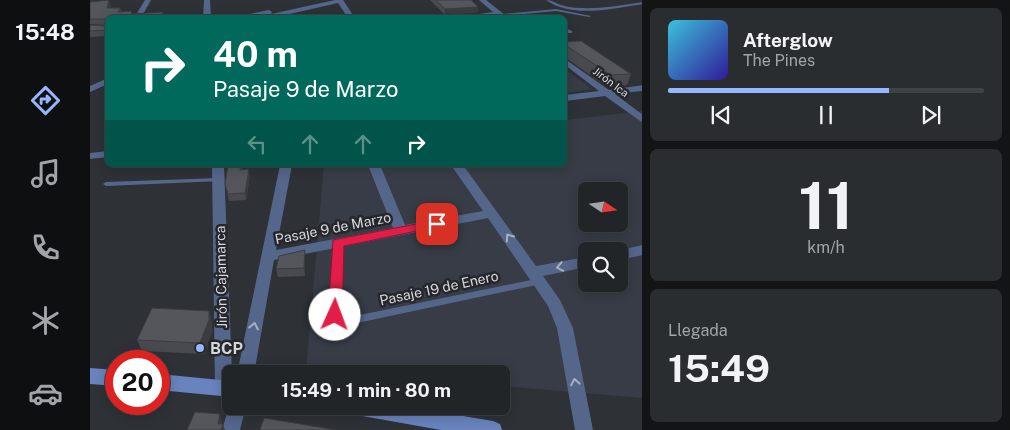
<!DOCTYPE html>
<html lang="es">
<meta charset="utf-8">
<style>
:root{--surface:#222528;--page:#2a2d30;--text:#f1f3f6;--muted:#a2a5a8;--line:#3f4245;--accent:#96b6fd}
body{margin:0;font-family:"Public Sans",sans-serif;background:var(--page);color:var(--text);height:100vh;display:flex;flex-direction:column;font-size:19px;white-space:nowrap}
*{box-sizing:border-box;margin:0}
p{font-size:16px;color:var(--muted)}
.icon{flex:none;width:28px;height:28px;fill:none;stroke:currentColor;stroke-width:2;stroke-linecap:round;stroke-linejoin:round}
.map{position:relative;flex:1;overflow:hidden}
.side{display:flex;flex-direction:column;gap:8px;padding:8px;background:#131416;width:368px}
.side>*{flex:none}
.hud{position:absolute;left:15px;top:15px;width:462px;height:152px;border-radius:8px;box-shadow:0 2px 12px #0003,0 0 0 1px var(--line);background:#00695c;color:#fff;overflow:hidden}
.needle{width:32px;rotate:103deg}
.controls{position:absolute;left:488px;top:182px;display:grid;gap:10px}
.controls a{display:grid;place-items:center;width:50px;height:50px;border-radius:8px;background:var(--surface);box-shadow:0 2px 12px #0003,0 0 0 1px var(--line);font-size:25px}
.speed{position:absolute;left:15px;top:350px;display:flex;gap:10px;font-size:25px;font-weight:700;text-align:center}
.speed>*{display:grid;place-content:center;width:65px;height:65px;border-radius:50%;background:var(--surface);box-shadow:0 2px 12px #0003,0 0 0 1px var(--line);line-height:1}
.speed .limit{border:8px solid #d22;background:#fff;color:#111}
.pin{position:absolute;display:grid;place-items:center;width:42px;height:42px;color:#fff;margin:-21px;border-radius:10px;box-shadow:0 2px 8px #0006}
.me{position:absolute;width:55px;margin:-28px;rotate:2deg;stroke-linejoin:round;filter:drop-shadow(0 0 4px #0008)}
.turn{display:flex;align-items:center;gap:18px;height:105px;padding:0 25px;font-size:22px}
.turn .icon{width:65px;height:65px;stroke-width:2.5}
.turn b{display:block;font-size:35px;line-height:42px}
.lanes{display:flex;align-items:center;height:48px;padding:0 25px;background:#0003;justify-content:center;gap:25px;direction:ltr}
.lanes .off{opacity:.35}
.big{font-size:38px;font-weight:700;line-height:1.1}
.side .tile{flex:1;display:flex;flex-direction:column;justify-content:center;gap:8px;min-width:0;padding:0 18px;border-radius:8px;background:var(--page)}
.side .dial{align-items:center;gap:0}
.dial b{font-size:65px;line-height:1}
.song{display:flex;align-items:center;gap:15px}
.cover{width:60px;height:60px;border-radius:8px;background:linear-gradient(135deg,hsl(190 70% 55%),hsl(250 70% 35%))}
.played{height:5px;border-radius:2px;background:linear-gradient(90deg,var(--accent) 70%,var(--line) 70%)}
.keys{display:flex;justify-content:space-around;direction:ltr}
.trip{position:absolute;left:132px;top:365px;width:288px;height:50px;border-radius:8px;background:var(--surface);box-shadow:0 2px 12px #0003,0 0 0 1px var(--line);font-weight:700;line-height:50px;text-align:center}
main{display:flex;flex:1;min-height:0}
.dock{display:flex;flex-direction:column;width:90px;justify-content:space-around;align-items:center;background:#0e0f10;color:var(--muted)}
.dock .icon{width:35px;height:35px}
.dock .on{color:var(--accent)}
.dock b{font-size:22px;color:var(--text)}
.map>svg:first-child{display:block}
</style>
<main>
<nav class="dock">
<b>15:48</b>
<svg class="icon on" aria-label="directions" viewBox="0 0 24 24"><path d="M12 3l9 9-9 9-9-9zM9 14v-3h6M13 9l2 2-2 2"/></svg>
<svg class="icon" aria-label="music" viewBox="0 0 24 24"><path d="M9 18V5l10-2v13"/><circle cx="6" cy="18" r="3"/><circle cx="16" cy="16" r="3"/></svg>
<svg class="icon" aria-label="phone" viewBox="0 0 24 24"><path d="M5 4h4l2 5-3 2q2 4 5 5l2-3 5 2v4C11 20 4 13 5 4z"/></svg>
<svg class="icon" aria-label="climate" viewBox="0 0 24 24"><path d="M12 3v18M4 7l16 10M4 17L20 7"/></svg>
<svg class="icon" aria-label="car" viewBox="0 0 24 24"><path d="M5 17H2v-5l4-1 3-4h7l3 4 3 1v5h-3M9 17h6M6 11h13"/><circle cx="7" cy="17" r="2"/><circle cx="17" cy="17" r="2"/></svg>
</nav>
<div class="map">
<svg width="553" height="430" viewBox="0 0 553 430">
<rect width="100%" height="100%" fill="#2e3136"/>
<g fill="#373c46" fill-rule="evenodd">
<polygon points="475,69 502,89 475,93"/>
<path d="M552 111V398L411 386V374H252L216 371 234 165H475V120ZM496 191H529V224H496ZM496 251H529V284H496Z"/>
</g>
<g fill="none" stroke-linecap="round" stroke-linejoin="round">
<g fill="#55668b" fill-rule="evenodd">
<path d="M456 0C462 0 465 3 471 5 477 7 483 8 490 8 511 9 532 5 553 2V4C522 8 483 19 456 0Z"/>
<polygon points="466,9 501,16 499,17 466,11 413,16 411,15 413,14"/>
<polygon points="475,28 482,31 482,33 478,33 475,31"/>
<polygon points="129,178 132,180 131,181 16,186 13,184 16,182"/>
<polygon points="248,239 251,240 252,242 250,314 255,318 451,278 454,279 455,281 454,283 451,284 253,326 250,325 240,315 244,242 245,240"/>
</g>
<g fill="#55668b" fill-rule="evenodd">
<polygon points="55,0 61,0 51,18 44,18"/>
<polygon points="114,0 120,0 121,18 113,18"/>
<polygon points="245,0 253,0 265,18 258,18 248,3 182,18 167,18 178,14 159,18 140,18 179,10 182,12 181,14"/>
<polygon points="389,0 396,0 415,15 412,17 408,15 362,18 403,12"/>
<polygon points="475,59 519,90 553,85 553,91 525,94 553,115 553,123 515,96 475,101 475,95 509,91 475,65"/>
<polygon points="18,78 18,84 0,92 0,86"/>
<polygon points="18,151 18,157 0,159 0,153"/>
<polygon points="122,165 134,165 142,374 141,391 134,396 128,394 125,388"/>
<polygon points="190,165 202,165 186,250 303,228 278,165 290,165 315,225 393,211 361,165 373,165 446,266 496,257 496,267 453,276 470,300 483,328 503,430 485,430 467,328 458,306 398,218 184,260 164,374 147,374"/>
<polygon points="553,245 553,255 529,260 529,251 525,251"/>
<polygon points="141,400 141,406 156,406 150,430 132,430"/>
</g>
<g fill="#6883bd" fill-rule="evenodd">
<polygon points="0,368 26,370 26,386 0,384"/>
<polygon points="69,374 141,381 141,397 69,390"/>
<polygon points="252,406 313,406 403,421 410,424 412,430 351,430 261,414 255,412"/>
</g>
</g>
<g fill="#484a4f">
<polygon points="340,0 381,0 388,7 388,12 355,15"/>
<polygon points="0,2 21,5 20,8 30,8 31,12 42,14 73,12 75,18 18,18 18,36 0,37 0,25 16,26 16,25 0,24"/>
<polygon points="475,42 541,74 537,85 517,87 475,57"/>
<polygon points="138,165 152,165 152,170 160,175 156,200 139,201 135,184"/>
<polygon points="215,250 215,276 188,277 186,269"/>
<polygon points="119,311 122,322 122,332 114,354 52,351 47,340"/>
</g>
<g fill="#3b3c40">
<polygon points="19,0 21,5 19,14 17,8"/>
<polygon points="388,7 388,12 355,15 355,9"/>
<polygon points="73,12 75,18 70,18"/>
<polygon points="159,169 160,175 156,200 155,193"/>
<polygon points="215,250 215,276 214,268"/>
<polygon points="119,311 122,322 122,332 114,354 110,343"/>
<polygon points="130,414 132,422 131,430 128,424"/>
<polygon points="133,424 135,430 131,430"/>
</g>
<g fill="#54565c" stroke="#3b3c40">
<polygon points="19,0 17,8 30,8 28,12 41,11 42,14 73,12 70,18 18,18 18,19 0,19 0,2"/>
<polygon points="346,0 381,0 388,7 355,9"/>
<polygon points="18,19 18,30 0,31 0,25 16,26"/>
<polygon points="491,41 541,74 521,75 475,45 475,42"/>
<polygon points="138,165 151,165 150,170 159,169 155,193 138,194 135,184"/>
<polygon points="215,250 214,268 186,269 189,256"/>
<polygon points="62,308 119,311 119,320 110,343 47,340"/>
<polygon points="105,412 130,414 128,424 133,424 131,430 97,430"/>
<polygon points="174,418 246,430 170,430"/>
</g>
<defs><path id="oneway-chevron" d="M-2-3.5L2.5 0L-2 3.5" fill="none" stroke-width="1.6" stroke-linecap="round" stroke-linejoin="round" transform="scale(1.25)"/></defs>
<g stroke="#a8afbe">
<use href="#oneway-chevron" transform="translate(419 237) rotate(-125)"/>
<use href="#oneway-chevron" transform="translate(470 267) rotate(169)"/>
<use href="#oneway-chevron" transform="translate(164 326) rotate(-79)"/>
<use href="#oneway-chevron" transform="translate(485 382) rotate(-100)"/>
</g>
<polygon fill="#e11d48" stroke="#92132f" points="347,220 353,224 351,226 254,246 252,315 250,319 240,319 238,315 243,240"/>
<circle fill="#96b6fd" stroke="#25272c" stroke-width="2" cx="110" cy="348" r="5"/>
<g text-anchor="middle" stroke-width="5" stroke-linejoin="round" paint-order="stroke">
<g font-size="11" fill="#d5d7da" stroke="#25272c">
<text transform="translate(521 82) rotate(37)" y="4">Jirón Ica</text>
</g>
<g font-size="14" fill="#d5d7da" stroke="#25272c">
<text transform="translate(243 228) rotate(-11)" y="5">Pasaje 9 de Marzo</text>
<text transform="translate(131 277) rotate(-91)" y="5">Jirón Cajamarca</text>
<text transform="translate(349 288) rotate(-12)" y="5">Pasaje 19 de Enero</text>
</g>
<g font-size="16" font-weight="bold" fill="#d5d7da" stroke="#25272c" text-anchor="start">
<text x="120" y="354">BCP</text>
</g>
</g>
</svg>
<div class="controls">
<a><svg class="needle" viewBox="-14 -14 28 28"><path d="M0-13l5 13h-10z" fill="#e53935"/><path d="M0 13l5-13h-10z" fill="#a2a5a8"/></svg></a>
<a><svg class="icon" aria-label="search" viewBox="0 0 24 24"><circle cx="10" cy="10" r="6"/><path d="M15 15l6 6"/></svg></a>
</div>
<div class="speed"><div class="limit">20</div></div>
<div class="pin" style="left:347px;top:224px;background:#d93025"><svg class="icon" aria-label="arrive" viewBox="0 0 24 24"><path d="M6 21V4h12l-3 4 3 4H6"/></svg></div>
<svg class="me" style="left:245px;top:315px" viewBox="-20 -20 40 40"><circle r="19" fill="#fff"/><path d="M0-13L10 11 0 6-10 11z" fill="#e11d48"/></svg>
<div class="trip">15:49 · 1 min · 80 m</div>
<div class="hud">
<div class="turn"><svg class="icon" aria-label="right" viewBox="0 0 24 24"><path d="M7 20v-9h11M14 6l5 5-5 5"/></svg><div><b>40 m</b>Pasaje 9 de Marzo</div></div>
<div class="lanes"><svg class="icon off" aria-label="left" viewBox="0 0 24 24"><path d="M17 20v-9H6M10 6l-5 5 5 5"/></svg><svg class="icon off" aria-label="ahead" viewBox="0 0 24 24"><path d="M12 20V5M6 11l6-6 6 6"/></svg><svg class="icon off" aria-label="ahead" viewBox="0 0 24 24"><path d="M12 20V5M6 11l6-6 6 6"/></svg><svg class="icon" aria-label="right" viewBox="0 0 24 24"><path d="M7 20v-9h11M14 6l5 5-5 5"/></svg></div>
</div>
</div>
<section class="side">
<div class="tile">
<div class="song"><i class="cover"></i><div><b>Afterglow</b><p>The Pines</p></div></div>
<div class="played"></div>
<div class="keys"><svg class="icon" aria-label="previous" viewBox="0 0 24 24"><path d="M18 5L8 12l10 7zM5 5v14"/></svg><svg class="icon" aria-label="pause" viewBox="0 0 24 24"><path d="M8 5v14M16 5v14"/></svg><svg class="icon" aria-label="next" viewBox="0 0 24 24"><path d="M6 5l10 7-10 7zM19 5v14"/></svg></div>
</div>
<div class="tile dial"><b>11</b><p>km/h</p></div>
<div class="tile"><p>Llegada</p><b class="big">15:49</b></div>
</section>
</main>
